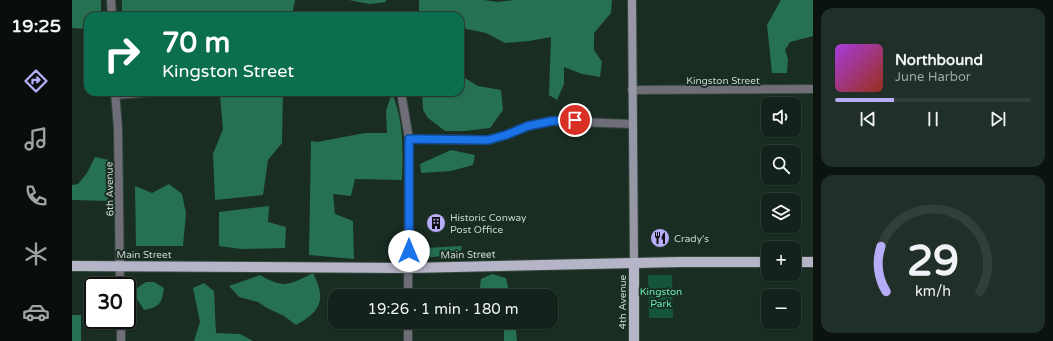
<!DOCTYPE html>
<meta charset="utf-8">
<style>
:root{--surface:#13221a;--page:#202f27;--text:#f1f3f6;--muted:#9da4a2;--line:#323f39;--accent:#b6acf8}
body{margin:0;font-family:"Varela Round",sans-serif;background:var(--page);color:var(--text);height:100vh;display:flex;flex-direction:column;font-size:15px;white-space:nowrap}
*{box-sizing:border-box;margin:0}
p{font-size:13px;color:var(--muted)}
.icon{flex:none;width:22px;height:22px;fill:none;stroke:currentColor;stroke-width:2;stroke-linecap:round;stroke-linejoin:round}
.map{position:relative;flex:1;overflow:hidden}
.panel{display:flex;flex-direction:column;gap:8px;padding:8px;background:#0a130e;width:240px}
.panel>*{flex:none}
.top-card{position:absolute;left:12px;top:12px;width:380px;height:84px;border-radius:12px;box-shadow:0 1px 3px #0004,0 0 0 1px var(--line);background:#0b6e4f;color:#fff;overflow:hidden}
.tools{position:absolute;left:689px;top:97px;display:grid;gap:8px}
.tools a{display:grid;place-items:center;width:40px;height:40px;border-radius:8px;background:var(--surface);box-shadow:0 1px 3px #0004,0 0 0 1px var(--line);font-size:20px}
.speed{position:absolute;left:12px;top:277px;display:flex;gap:8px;font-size:20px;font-weight:700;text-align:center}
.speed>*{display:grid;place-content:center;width:52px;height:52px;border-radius:50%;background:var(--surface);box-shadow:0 1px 3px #0004,0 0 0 1px var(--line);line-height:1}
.speed .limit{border:2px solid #111;border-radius:6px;background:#fff;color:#111}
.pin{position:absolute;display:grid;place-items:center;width:34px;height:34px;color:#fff;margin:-17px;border:2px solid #fff;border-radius:50%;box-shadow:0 1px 4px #0007}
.me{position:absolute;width:44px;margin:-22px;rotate:0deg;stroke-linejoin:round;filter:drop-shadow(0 0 3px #0008)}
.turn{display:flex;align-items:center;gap:14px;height:84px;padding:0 12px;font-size:18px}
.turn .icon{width:52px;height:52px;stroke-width:2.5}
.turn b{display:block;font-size:28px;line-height:34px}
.panel .card{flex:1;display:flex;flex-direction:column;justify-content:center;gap:6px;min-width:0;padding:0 14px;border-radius:12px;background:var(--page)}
.panel .dial{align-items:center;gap:0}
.dial svg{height:104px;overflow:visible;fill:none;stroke:var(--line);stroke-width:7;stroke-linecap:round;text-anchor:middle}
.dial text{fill:var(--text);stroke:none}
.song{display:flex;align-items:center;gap:12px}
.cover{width:48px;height:48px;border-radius:6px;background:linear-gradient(135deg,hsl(280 70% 55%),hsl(10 70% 35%))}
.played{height:4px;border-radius:2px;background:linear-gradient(90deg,var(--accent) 30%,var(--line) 30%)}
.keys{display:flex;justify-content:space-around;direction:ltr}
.trip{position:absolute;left:256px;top:289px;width:230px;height:40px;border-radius:12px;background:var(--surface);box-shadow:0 1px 3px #0004,0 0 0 1px var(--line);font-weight:600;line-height:40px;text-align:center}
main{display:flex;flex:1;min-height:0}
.tabs{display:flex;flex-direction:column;width:72px;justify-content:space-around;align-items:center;background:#080e0a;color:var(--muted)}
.tabs .icon{width:28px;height:28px}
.tabs .current{color:var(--accent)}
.tabs b{font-size:18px;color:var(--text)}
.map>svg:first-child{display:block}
</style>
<main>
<nav class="tabs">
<b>19:25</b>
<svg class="icon current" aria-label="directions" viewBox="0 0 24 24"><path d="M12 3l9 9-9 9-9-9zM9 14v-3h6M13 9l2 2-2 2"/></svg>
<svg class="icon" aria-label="music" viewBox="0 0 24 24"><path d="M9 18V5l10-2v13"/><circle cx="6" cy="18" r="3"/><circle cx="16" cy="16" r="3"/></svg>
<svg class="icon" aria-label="phone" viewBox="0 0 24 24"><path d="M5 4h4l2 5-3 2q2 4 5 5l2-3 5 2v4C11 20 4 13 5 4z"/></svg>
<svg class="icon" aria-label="climate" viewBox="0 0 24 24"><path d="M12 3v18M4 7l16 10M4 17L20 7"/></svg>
<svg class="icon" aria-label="car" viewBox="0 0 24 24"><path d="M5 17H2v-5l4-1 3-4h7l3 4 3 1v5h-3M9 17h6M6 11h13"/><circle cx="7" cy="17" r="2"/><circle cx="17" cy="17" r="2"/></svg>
</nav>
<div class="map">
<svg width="741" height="341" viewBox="0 0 741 341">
<rect width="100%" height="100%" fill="#192d23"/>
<polygon fill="#15553b" points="576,275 600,275 601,318 577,318"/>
<g fill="#267151">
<polygon points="0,0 29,0 29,16 16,16 16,29 0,28"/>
<polygon points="50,0 223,0 220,16 50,16"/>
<polygon points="277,0 314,0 314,2 298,4"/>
<polygon points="347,0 412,0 425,2 442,0 540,0 539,13 522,33 522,50 530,62 528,77 510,74 492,67 492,84 485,100 477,95 479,37 457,41 433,43 414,33 390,28 388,33 388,16 347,16"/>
<polygon points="709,0 741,0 741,36 718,42 713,50 716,59 715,73 700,73 695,25"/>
<polygon points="388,75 406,86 429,90 431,110 418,128 393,131 373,131 356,118 351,110 350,92 388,92"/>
<polygon points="182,92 211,92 210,143 196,160 191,195 143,200 141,154 151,129 148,96 182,97"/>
<path d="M320 93C332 123 331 148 330 180L283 179 279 196 261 194 263 214 281 221 282 259 237 255 239 141 245 142 293 133H315L314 111Z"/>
<polygon points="379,150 403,155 401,165 379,171 349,173 348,164"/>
<polygon points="23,157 37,160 36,201 0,200 0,185 6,184 15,173"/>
<polygon points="97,184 110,194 114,213 111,246 64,246 63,186 80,193"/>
<polygon points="197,206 196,222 214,227 213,248 169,249 147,246 147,212"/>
<polygon points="390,246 388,254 352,258 354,248"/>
<path d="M241 273C254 299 250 311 224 325L212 316 195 308 186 302 167 297 157 286 188 275C212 289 217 285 241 273Z"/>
<polygon points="420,274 434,278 438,296 407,296 409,279"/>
<path d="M74 282H82L92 288C90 303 88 307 72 310L65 299V288Z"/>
<polygon points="132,283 142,291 144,333 168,334 181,341 122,341 128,322 121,288"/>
<rect x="0" y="315" width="9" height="26"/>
<polygon points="432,322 443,322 445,341 432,341"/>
</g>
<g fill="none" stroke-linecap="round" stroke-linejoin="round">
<g stroke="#35483e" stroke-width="10">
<g id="street">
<polyline points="39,0 40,16"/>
<polyline points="560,90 741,89"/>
<polyline points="43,92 46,128 48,286"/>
<polyline points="329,92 337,139 336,296"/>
<polyline points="43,95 82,92"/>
<polyline points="337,139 416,140 434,135 456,126 480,121 560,124"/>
<polyline points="49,320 49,341"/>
<polyline points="336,341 336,322"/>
</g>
</g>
<g stroke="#35483e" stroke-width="10">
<polyline id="secondary" points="560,0 562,263"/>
</g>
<g stroke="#35483e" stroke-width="12">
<g id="primary">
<polyline points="722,262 741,262"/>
<polyline points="0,266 337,268 608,262 696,262"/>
<polyline points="562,341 562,263"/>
</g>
</g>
<use href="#street" stroke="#6f6e78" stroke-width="8"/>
<use href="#secondary" stroke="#9796a5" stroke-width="8"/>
<use href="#primary" stroke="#b6b5c8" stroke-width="10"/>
</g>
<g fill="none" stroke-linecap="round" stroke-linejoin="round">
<g stroke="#114b97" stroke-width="10">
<polyline id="route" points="337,251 337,139 416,140 434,135 456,126 480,121 503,120"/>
</g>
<use href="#route" stroke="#1a73e8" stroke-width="7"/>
</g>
<defs>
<g id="building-disc" transform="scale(1)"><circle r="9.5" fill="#b6acf8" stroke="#192d23"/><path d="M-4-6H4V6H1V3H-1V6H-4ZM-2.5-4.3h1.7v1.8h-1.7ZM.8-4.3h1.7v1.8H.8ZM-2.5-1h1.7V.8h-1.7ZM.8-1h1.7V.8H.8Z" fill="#111"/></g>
<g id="restaurant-disc" transform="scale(1)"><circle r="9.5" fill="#b6acf8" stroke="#192d23"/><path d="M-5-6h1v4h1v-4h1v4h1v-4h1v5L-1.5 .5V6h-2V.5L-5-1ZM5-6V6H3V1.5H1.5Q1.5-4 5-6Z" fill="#111"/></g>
</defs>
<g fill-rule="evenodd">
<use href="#building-disc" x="364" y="223"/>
<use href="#restaurant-disc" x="588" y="238"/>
</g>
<g text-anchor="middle" stroke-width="4" stroke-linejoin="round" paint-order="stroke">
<g font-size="10" fill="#c9d5ce" stroke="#192d23">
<text x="651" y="84">Kingston Street</text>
<text transform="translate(37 189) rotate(-91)" y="4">6th Avenue</text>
<text x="72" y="258">Main Street</text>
<text transform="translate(396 254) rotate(-1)" y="4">Main Street</text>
<text transform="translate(550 302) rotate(-90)" y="4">4th Avenue</text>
</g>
<g font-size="10" fill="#c9d5ce" stroke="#192d23" text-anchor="start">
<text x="378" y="221">Historic Conway<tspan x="378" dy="12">Post Office</tspan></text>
<text x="602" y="242">Crady's</text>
</g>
<g font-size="10" fill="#69ecb1" stroke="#192d23">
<text x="589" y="295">Kingston<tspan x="589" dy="12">Park</tspan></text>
</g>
</g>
</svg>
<div class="tools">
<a><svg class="icon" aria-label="sound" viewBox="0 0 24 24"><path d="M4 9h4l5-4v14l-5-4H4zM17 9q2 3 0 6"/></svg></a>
<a><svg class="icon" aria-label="search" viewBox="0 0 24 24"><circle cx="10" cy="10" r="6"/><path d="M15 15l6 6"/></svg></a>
<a><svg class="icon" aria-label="layers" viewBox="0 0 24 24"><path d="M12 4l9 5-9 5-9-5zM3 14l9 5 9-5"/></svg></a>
<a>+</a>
<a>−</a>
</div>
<div class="speed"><div class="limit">30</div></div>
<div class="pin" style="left:503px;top:120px;background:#d93025"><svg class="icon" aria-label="arrive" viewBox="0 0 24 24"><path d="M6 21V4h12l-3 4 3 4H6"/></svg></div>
<svg class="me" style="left:337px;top:251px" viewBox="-20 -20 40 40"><circle r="19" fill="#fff"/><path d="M0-13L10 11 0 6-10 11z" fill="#1a73e8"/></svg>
<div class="trip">19:26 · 1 min · 180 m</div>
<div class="top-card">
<div class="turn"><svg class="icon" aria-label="right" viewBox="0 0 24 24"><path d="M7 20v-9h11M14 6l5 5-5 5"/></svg><div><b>70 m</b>Kingston Street</div></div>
</div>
</div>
<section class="panel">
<div class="card">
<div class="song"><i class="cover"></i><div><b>Northbound</b><p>June Harbor</p></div></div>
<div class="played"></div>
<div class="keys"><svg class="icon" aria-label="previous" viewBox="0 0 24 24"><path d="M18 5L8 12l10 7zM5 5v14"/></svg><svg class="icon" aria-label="pause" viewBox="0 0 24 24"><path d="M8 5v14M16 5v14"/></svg><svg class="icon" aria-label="next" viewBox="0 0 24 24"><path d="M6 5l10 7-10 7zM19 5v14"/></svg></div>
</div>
<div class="card dial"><svg viewBox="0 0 100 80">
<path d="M14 69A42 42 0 1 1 86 69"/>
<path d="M14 69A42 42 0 0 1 10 34" stroke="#b6acf8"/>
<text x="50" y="56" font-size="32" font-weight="700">29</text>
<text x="50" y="72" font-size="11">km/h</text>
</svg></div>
</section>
</main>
